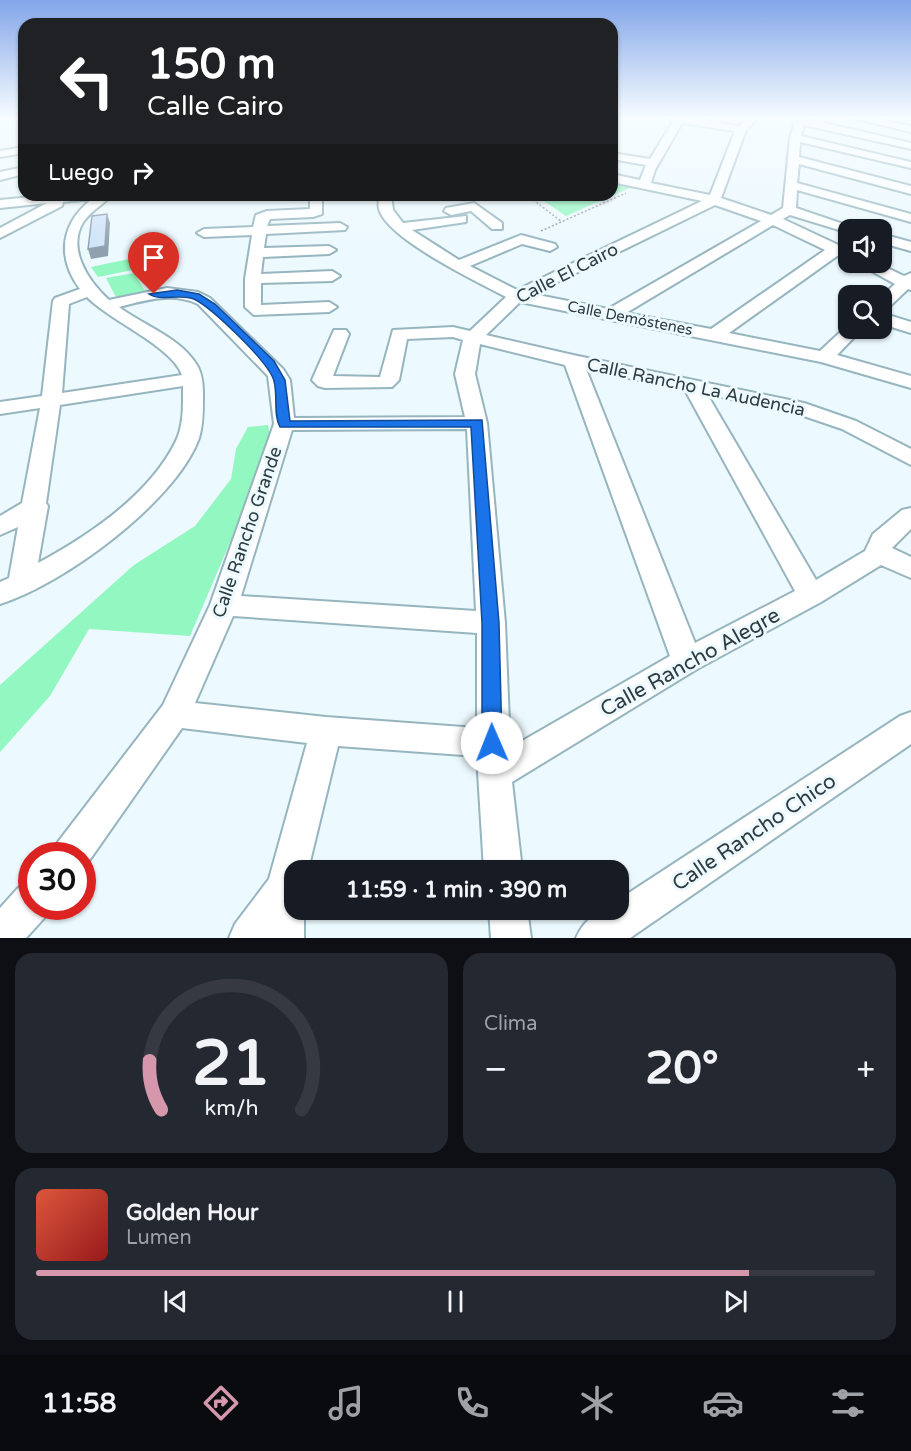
<!DOCTYPE html>
<html lang="es">
<meta charset="utf-8">
<style>
:root{--surface:#171b24;--page:#242831;--text:#f1f3f6;--muted:#9ea1a6;--line:#363941;--accent:#d697ac}
body{margin:0;font-family:"Varela Round",sans-serif;background:var(--page);color:var(--text);height:100vh;display:flex;flex-direction:column;font-size:22px;white-space:nowrap}
*{box-sizing:border-box;margin:0}
p{font-size:20px;color:var(--muted)}
.icon{flex:none;width:33px;height:33px;fill:none;stroke:currentColor;stroke-width:2;stroke-linecap:round;stroke-linejoin:round}
.map{position:relative;height:938px;overflow:hidden}
.details{display:flex;flex-direction:column;gap:15px;padding:15px;background:#0d0f14;flex:1}
.details>*{flex:none}
.top-card{position:absolute;left:18px;top:18px;width:600px;height:183px;border-radius:18px;box-shadow:0 2px 4px #0004;background:#202124;color:#fff;overflow:hidden}
.buttons{position:absolute;left:838px;top:219px;display:grid;gap:12px}
.buttons a{display:grid;place-items:center;width:54px;height:54px;border-radius:12px;background:var(--surface);box-shadow:0 2px 4px #0004;font-size:30px}
.speed{position:absolute;left:18px;top:842px;display:flex;gap:12px;font-size:30px;font-weight:700;text-align:center}
.speed>*{display:grid;place-content:center;width:78px;height:78px;border-radius:50%;background:var(--surface);box-shadow:0 2px 4px #0004;line-height:1}
.speed .limit{border:9px solid #d22;background:#fff;color:#111}
.pin{position:absolute;display:grid;place-items:center;width:51px;height:51px;color:#fff;margin:-62px -26px;border-radius:50% 50% 50% 0;rotate:-45deg;box-shadow:0 0 6px #0007}
.pin .icon{rotate:45deg}
.me{position:absolute;width:66px;margin:-33px;rotate:359deg;stroke-linejoin:round;filter:drop-shadow(0 0 4px #0008)}
.turn{display:flex;align-items:center;gap:21px;height:126px;padding:0 30px;font-size:27px}
.turn .icon{width:78px;height:78px;stroke-width:2.5}
.turn b{display:block;font-size:42px;line-height:51px}
.then{display:flex;align-items:center;height:57px;padding:0 30px;background:#0003;gap:12px;font-size:22px}
.big{font-size:45px;font-weight:700;line-height:1.1}
.details .widget{flex:1;display:flex;flex-direction:column;justify-content:center;gap:9px;min-width:0;padding:0 21px;border-radius:18px;background:var(--page)}
.details .dial{align-items:center;gap:0}
.dial svg{height:156px;overflow:visible;fill:none;stroke:var(--line);stroke-width:7;stroke-linecap:round;text-anchor:middle}
.dial text{fill:var(--text);stroke:none}
.song{display:flex;align-items:center;gap:18px}
.cover{width:72px;height:72px;border-radius:9px;background:linear-gradient(135deg,hsl(10 70% 55%),hsl(0 70% 35%))}
.played{height:6px;border-radius:3px;background:linear-gradient(90deg,var(--accent) 85%,var(--line) 85%)}
.keys{display:flex;justify-content:space-around;direction:ltr}
.heat{display:flex;justify-content:space-between;align-items:center;font-size:33px;direction:ltr}
.details .tiles{flex:1;display:grid;gap:15px;grid-template-columns:1fr 1fr}
.widget:last-child{grid-column:span 2}
.trip{position:absolute;left:284px;top:860px;width:345px;height:60px;border-radius:18px;background:var(--surface);box-shadow:0 2px 4px #0004;font-weight:700;line-height:60px;text-align:center}
.tabs{display:flex;height:96px;justify-content:space-around;align-items:center;background:#090b0e;color:var(--muted)}
.tabs .icon{width:42px;height:42px}
.tabs .current{color:var(--accent)}
.tabs b{font-size:27px;color:var(--text)}
.map>svg:first-child{display:block}
</style>
<div class="map">
<svg width="911" height="938" viewBox="0 0 911 938">
<rect width="100%" height="100%" fill="#ecf9fe"/>
<g fill="#92f7c0">
<polygon points="612,180 636,185 566,216 535,195 612,195"/>
<polygon points="148,255 157,265 98,277 91,267"/>
<polygon points="134,273 145,291 116,297 106,278"/>
<polygon points="268,425 270,435 261,470 190,636 89,629 50,696 0,752 0,685 134,565 195,526 231,479 236,449 248,427"/>
</g>
<g fill="none" stroke-linecap="round" stroke-linejoin="round">
<g stroke="#96b5bf" stroke-width="4">
<g id="minor">
<path d="M667 118H692L739 126 747 118H758L746 130 721 198 771 215 783 208 790 138 795 122 791 118H803L911 143V149L804 125 801 136 911 162V168L800 142 799 157 911 186V194L799 164 797 183 911 214V222L797 190 796 208 861 230H849V233L790 215 783 219 849 250V260L837 256 729 333 820 351 849 324V328H863L837 355 911 376V388L821 362 520 302 486 335 573 355 804 403 856 421 911 449V465L842 429 792 412 707 394 816 580 865 551 873 534 902 510 911 508V529L892 548 911 557V578L881 565 821 602 697 669 512 782 522 870H484L477 756 338 746 308 870H294V909H304V938H229L235 924 269 879 307 743 182 728 84 868 82 855H53L58 842 163 705 210 605 274 424 268 376 198 304C172 292 146 300 119 307 144 326 182 338 198 367 203 377 203 387 203 398 203 411 203 425 199 438 176 502 62 585 0 604V582L9 578 18 527 0 535V516L22 503 40 408 0 414V402L42 396 53 301 55 298 80 289C56 257 61 223 92 199L63 202 62 206 0 238V228L47 203 0 208V200L53 195H112C104 204 92 210 84 221 66 248 88 281 109 300L167 288 198 292 210 298 283 369 290 380 294 418 465 417 455 374 463 340 453 337 407 339 399 380 392 387 325 388 318 386 312 380 334 330H346L349 334 333 376 380 377 393 330 453 327 470 331 506 297C478 282 387 239 379 209 378 205 379 199 379 195H391L393 210 403 223 466 216V222L412 230 459 260 521 235 555 244 557 247 550 251 522 244 470 266 517 290 702 201 612 182V174L640 180 646 165 612 159V153L650 159 673 121ZM682 123 735 131 710 195 651 183 655 170ZM715 205 761 221 608 309 533 294ZM773 225 825 250 711 329 626 313ZM87 297C109 320 173 347 182 375L62 393 69 304ZM480 344 565 365 670 656 510 748 505 623 487 423 475 374ZM586 369 685 390 795 591 695 643ZM183 386C183 404 184 425 176 441 150 495 88 536 38 563L48 506 46 503 60 405ZM467 429 476 611 241 596 292 430ZM233 616 477 633V728L326 717 195 703Z"/>
<polygon points="853,118 873,118 911,126 911,132"/>
<polygon points="24,147 24,153 0,157 0,151"/>
<polygon points="24,167 24,174 0,180 0,172"/>
<polygon points="310,195 322,195 322,214 313,217 270,219 267,226 340,223 347,227 345,230 266,234 264,248 329,246 336,250 329,254 263,257 261,274 332,271 340,276 332,281 261,283 261,305 329,302 337,307 329,312 254,315 245,307 245,279 252,235 204,237 197,233 204,229 253,227 256,215 267,211 310,209"/>
<polygon points="474,203 502,223 502,229 492,229 471,211 451,215 444,211 446,208"/>
<polygon points="882,234 911,242 911,251 882,243"/>
<polygon points="855,262 875,262 904,276 911,273 911,290 908,289 888,308 882,309 882,296 895,284"/>
<polygon points="882,313 911,322 911,333 882,324"/>
<path d="M911 712V744L630 938H576C584 920 598 909 618 909V900L900 716Z"/>
<polygon points="32,883 32,906 49,906 46,916 26,938 0,938 0,908 18,888"/>
<polygon points="489,909 527,909 531,938 491,938"/>
</g>
</g>
<g stroke="#94a1a5" stroke-width="1.5" stroke-dasharray="2 2" stroke-linecap="butt">
<polyline points="612,128 629,118"/>
<polyline points="527,195 562,222"/>
<polyline points="541,231 626,193"/>
</g>
<use href="#minor" fill="#fff" fill-rule="evenodd"/>
</g>
<polygon fill="#91a0ae" points="107,214 110,223 108,256 91,259 88,249"/>
<polygon fill="#cfe4f9" stroke="#91a0ae" stroke-width="1.5" points="107,214 105,246 88,249 92,216"/>
<linearGradient id="sky" x2="0" y2="1"><stop stop-color="#83a6e9"/><stop offset="0.47" stop-color="#f6fcff"/><stop offset="1" stop-color="#f6fcff" stop-opacity="0"/></linearGradient>
<rect width="911" height="250" fill="url(#sky)"/>
<path fill="#1a73e8" stroke="#114b97" stroke-width="1.5" d="M177 290 199 294 215 304 274 361 285 380 290 421 482 420 499 623 502 743 499 749 492 752 485 749 482 743V623L471 427H280C273 414 278 396 274 381 269 362 212 308 194 299 180 293 160 302 149 294Z"/>
<g text-anchor="middle" stroke-width="6" stroke-linejoin="round" paint-order="stroke">
<g font-size="15" fill="#2e3b3f" stroke="#ecf9fe">
<text transform="translate(630 318) rotate(11)" y="5">Calle Demóstenes</text>
</g>
<g font-size="18" fill="#2e3b3f" stroke="#ecf9fe">
<text transform="translate(567 273) rotate(-27)" y="6">Calle El Cairo</text>
<text transform="translate(696 387) rotate(12)" y="6">Calle Rancho La Audencia</text>
<text transform="translate(247 532) rotate(-71)" y="6">Calle Rancho Grande</text>
</g>
<g font-size="21" fill="#2e3b3f" stroke="#ecf9fe">
<text transform="translate(690 662) rotate(-29)" y="7">Calle Rancho Alegre</text>
<text transform="translate(754 832) rotate(-34)" y="7">Calle Rancho Chico</text>
</g>
</g>
</svg>
<div class="buttons">
<a><svg class="icon" aria-label="sound" viewBox="0 0 24 24"><path d="M4 9h4l5-4v14l-5-4H4zM17 9q2 3 0 6"/></svg></a>
<a><svg class="icon" aria-label="search" viewBox="0 0 24 24"><circle cx="10" cy="10" r="6"/><path d="M15 15l6 6"/></svg></a>
</div>
<div class="speed"><div class="limit">30</div></div>
<div class="pin" style="left:154px;top:294px;background:#d93025"><svg class="icon" aria-label="arrive" viewBox="0 0 24 24"><path d="M6 21V4h12l-3 4 3 4H6"/></svg></div>
<svg class="me" style="left:492px;top:743px" viewBox="-20 -20 40 40"><circle r="19" fill="#fff"/><path d="M0-13L10 11 0 6-10 11z" fill="#1a73e8"/></svg>
<div class="trip">11:59 · 1 min · 390 m</div>
<div class="top-card">
<div class="turn"><svg class="icon" aria-label="left" viewBox="0 0 24 24"><path d="M17 20v-9H6M10 6l-5 5 5 5"/></svg><div><b>150 m</b>Calle Cairo</div></div>
<div class="then">Luego<svg class="icon" aria-label="right" viewBox="0 0 24 24"><path d="M7 20v-9h11M14 6l5 5-5 5"/></svg></div>
</div>
</div>
<section class="details">
<div class="tiles">
<div class="widget dial"><svg viewBox="0 0 100 80">
<path d="M14 69A42 42 0 1 1 86 69"/>
<path d="M14 69A42 42 0 0 1 8 44" stroke="#d697ac"/>
<text x="50" y="56" font-size="32" font-weight="700">21</text>
<text x="50" y="72" font-size="11">km/h</text>
</svg></div>
<div class="widget"><p>Clima</p>
<div class="heat"><a>−</a><b class="big">20°</b><a>+</a></div>
</div>
<div class="widget">
<div class="song"><i class="cover"></i><div><b>Golden Hour</b><p>Lumen</p></div></div>
<div class="played"></div>
<div class="keys"><svg class="icon" aria-label="previous" viewBox="0 0 24 24"><path d="M18 5L8 12l10 7zM5 5v14"/></svg><svg class="icon" aria-label="pause" viewBox="0 0 24 24"><path d="M8 5v14M16 5v14"/></svg><svg class="icon" aria-label="next" viewBox="0 0 24 24"><path d="M6 5l10 7-10 7zM19 5v14"/></svg></div>
</div>
</div>
</section>
<nav class="tabs">
<b>11:58</b>
<svg class="icon current" aria-label="directions" viewBox="0 0 24 24"><path d="M12 3l9 9-9 9-9-9zM9 14v-3h6M13 9l2 2-2 2"/></svg>
<svg class="icon" aria-label="music" viewBox="0 0 24 24"><path d="M9 18V5l10-2v13"/><circle cx="6" cy="18" r="3"/><circle cx="16" cy="16" r="3"/></svg>
<svg class="icon" aria-label="phone" viewBox="0 0 24 24"><path d="M5 4h4l2 5-3 2q2 4 5 5l2-3 5 2v4C11 20 4 13 5 4z"/></svg>
<svg class="icon" aria-label="climate" viewBox="0 0 24 24"><path d="M12 3v18M4 7l16 10M4 17L20 7"/></svg>
<svg class="icon" aria-label="car" viewBox="0 0 24 24"><path d="M5 17H2v-5l4-1 3-4h7l3 4 3 1v5h-3M9 17h6M6 11h13"/><circle cx="7" cy="17" r="2"/><circle cx="17" cy="17" r="2"/></svg>
<svg class="icon" aria-label="filters" viewBox="0 0 24 24"><path d="M4 7h16M4 17h16"/><circle cx="9" cy="7" r="2"/><circle cx="15" cy="17" r="2"/></svg>
</nav>
